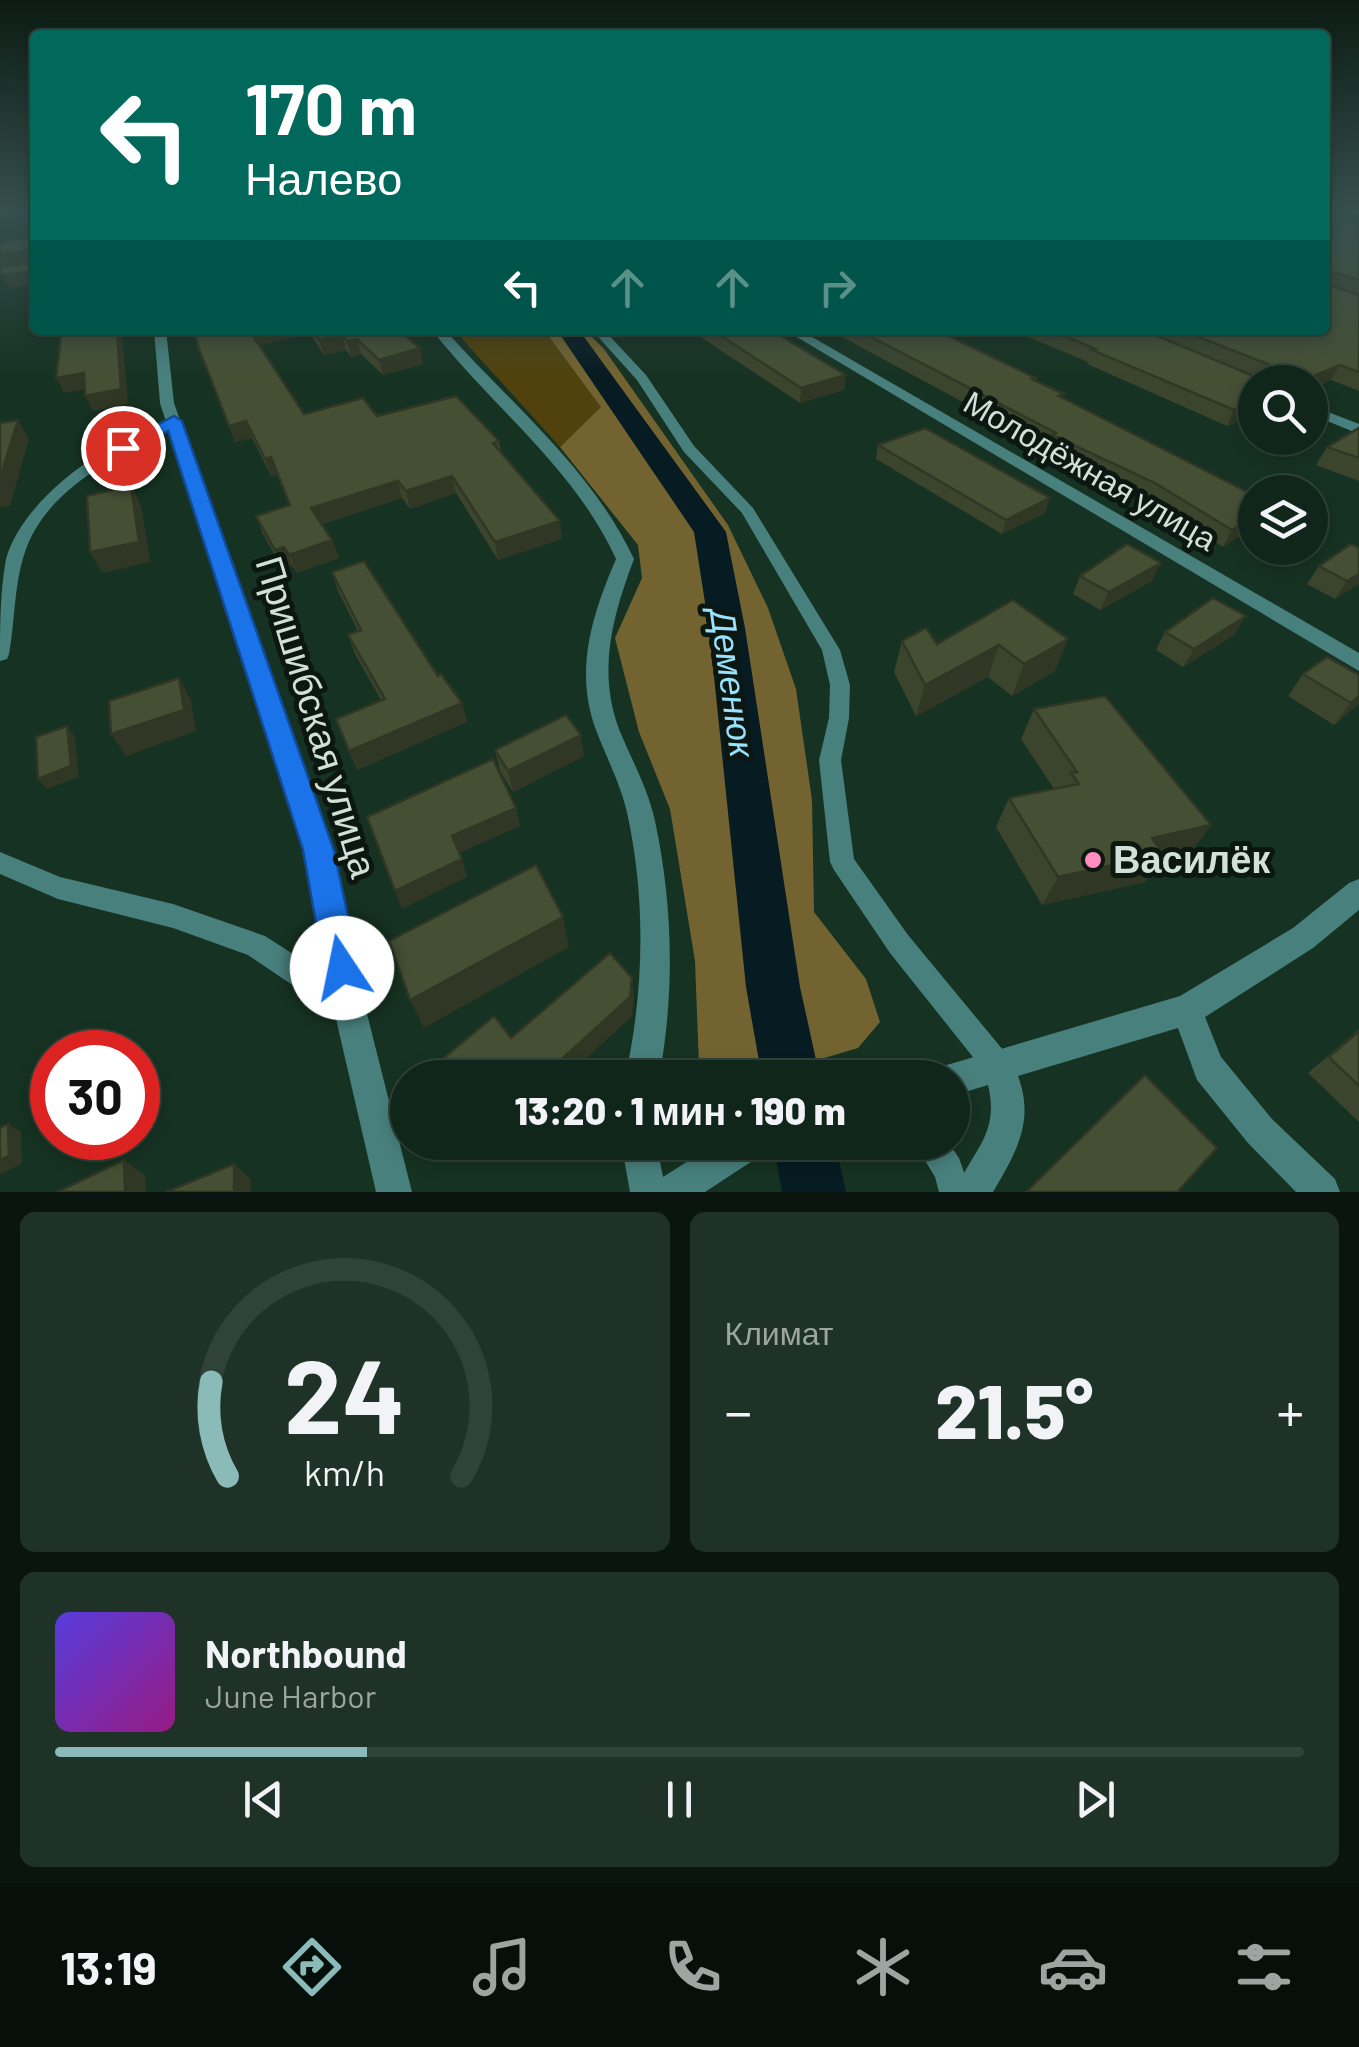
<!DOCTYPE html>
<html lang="ru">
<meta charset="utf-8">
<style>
:root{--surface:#10261a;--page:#1e3227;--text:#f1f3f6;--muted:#9ca5a2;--line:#304339;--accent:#8bbbb9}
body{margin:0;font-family:Barlow,sans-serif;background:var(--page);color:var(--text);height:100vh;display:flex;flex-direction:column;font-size:38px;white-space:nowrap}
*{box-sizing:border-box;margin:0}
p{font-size:32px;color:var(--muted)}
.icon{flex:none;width:55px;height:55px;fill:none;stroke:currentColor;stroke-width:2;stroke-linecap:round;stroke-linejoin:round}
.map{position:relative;height:1192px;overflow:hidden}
.drawer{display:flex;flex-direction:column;gap:20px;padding:20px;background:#09150e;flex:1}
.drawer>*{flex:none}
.top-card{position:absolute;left:30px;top:30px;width:1300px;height:305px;border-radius:10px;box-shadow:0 5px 15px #0003,0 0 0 2px var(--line);background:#00695c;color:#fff;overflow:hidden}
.buttons{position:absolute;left:1238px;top:365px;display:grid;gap:20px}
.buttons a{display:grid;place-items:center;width:90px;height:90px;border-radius:50%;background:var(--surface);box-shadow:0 5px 15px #0003,0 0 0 2px var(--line);font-size:50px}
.speed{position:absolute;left:30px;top:1030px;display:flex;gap:20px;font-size:50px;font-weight:700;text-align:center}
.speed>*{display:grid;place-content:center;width:130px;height:130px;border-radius:50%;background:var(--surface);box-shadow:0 5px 15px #0003,0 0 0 2px var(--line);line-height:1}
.speed .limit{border:15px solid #d22;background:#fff;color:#111}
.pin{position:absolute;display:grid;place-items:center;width:85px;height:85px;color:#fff;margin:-42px;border:5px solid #fff;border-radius:50%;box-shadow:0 2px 10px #0007}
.me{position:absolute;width:110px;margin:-55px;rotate:349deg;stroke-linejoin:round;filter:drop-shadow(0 0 8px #0008)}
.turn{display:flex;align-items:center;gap:35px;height:210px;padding:0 50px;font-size:45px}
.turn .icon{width:130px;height:130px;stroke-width:2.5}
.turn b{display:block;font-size:70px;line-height:85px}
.lanes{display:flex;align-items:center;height:95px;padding:0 50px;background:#0003;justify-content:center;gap:50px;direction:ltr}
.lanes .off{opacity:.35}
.big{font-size:75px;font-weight:800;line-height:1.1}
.drawer .card{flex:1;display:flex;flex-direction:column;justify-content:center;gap:15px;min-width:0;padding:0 35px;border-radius:15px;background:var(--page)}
.drawer .dial{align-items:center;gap:0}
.dial svg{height:260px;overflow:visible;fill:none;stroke:var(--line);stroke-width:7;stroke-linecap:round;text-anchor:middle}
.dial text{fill:var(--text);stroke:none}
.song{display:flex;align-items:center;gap:30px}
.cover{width:120px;height:120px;border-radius:15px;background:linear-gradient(135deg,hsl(250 70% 55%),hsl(310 70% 35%))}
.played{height:10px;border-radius:5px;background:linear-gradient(90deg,var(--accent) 25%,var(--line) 25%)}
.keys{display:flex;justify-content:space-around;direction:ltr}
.heat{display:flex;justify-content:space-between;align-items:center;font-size:55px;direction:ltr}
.drawer .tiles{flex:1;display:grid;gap:20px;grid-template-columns:1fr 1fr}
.card:last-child{grid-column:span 2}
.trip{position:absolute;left:390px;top:1060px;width:580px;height:100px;border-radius:50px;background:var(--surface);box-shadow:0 5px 15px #0003,0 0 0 2px var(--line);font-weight:800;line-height:100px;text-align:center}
.tab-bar{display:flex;height:160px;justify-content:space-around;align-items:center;background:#060f0a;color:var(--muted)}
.tab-bar .icon{width:70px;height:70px}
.tab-bar .selected{color:var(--accent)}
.tab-bar b{font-size:45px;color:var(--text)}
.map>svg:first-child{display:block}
</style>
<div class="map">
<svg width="1359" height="1192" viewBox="0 0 1359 1192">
<rect width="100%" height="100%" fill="#163222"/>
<polygon fill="#51420d" points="454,330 544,330 602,407 560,447"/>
<polygon fill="#736330" points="544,330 585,330 604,349 728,525 768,608 796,689 812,800 814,912 866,979 880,1022 858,1048 760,1077 741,1077 699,1065 695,961 670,809 639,732 615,638 642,578 638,545 560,447 601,407"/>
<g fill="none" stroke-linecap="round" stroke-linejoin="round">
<g fill="#071b22" fill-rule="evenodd">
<polygon points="557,330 579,330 726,532 745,628 800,987 820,1078 762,1078 746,987 709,628 694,532"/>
<polygon points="773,1142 835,1142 846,1192 782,1192"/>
</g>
<g fill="#48807d" fill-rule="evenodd">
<polygon points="592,330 604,330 646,375 694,446 753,508 840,650 850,685 849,718 841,760 854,859 908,935 1008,1056 1012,1066 1008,1076 998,1080 988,1076 890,953 834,870 830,862 819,760 829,718 830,685 822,650 742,513 684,452 637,380"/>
<path d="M174 417 179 418V424C121 454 45 487 24 555 14 586 15 621 9 654L7 659 0 661C0 627 0 592 6 559 24 495 113 438 174 417Z"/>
<polygon points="0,852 60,877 173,904 265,936 358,996 362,1006 358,1016 348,1020 338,1016 248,955 173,928 58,899 0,874"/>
<polygon points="914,1142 948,1142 959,1158 971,1192 939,1192 935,1177"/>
</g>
<g fill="#48807d" fill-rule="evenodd">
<polygon points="1350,211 1359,211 1359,215 1352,213"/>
<polygon points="154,330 166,330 174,403 333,850 365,1006 412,1192 376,1192 333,1006 305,850 160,403"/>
<path d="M432 330H445C511 404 591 468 634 559 613 615 597 670 619 729 631 759 648 788 655 821 673 905 675 993 659 1078H625C644 993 646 902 628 817 622 787 607 759 596 730 574 671 592 615 616 559 574 467 493 408 432 330Z"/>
<polygon points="785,330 800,330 1359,653 1359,671"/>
<polygon points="1310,405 1359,424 1359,434 1310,414"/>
<path d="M1359 879V910L1313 948 1205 1017 1221 1057 1272 1119 1335 1179 1340 1192H1296L1248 1143 1197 1080 1178 1028 1018 1076C1035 1121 1016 1153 993 1192H955C972 1150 1000 1135 988 1085L952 1096V1078H936L940 1067 1180 996 1293 928 1349 883Z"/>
<polygon points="621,1142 656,1142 663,1177 718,1142 768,1142 763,1154 705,1192 630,1192"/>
</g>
</g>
<g fill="#3b442d">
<polygon points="1325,217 1359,224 1359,391 1331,380 1255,382 1255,414 1227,426 1087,364 1088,362 1011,330 1325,330"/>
<polygon points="194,330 398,330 423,364 383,375 361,354 351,357 346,350 324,355 310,334 259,345 304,414 377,416 499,441 501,452 562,539 498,560 456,493 410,509 402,498 322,524 332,540 339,558 297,573 292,565 282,568 263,534 256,516 290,506 277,475 271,476 252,438 235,442"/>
<polygon points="690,330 782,330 779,335 846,375 844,390 800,403"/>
<polygon points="829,330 936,330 1035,380 1062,398 1255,496 1223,547 1147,499 1047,451 1048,448"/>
<polygon points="1359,428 1359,481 1316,465 1327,447"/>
<polygon points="878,445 1045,513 1002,534 876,459"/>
<polygon points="1319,566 1359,584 1335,599 1307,584"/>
<polygon points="332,572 438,676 462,703 467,722 357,770 336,719 381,700 355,654 348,635 358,631 338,591"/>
<polygon points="1080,576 1152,581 1100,610 1073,594"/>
<polygon points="1013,600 1055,671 1012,696 988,677 916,716 894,672 902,641 937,644"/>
<polygon points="1165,632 1235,634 1183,667 1156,650"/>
<polygon points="1303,674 1359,675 1359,703 1334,725 1288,696"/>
<polygon points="1034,709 1211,825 1190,854 1159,861 1145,882 1042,905 996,827 1009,798 1054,789 1021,739"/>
<polygon points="495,750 584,756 513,792 500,771"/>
<polygon points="1359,1029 1359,1122 1308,1073"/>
</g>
<g fill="#303724">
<polygon points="28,250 34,262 0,267 0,254"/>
<polygon points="35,271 35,284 9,288 3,275"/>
<polygon points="117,330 122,330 128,404 93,411 85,396"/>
<polygon points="309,330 310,334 255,346 250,331"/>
<polygon points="342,335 346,350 324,355 319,340"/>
<polygon points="357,339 361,354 351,357 347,341"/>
<polygon points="420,348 423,364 383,375 379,360"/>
<polygon points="1340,365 1331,380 1310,390 1310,382 1299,382"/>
<polygon points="84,373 91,388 64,393 56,378"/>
<polygon points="846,375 844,390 800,403 801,388"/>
<polygon points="1255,401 1255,414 1227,426 1234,410"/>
<polygon points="18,420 29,439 10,506 0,508 0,478"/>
<polygon points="246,421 252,438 235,442 229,426"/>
<polygon points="271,457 277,475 271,476 265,459"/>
<polygon points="452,476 456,493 410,509 406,491"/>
<polygon points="398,481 402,498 317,525 311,508"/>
<polygon points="131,485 141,505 150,562 102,573 90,552"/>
<polygon points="1050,498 1045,513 1002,534 1006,520"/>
<polygon points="1255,516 1255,527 1223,547 1232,530"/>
<polygon points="560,521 562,539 498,560 495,542"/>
<polygon points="332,540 339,558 297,573 289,555"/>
<polygon points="284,547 292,565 282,568 275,550"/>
<polygon points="1161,563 1152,581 1100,610 1109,592"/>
<polygon points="1359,574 1359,584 1335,599 1347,581"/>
<polygon points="1246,616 1235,634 1183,667 1194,649"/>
<polygon points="1068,639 1055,671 1012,696 1024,664"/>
<polygon points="999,645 988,677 916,716 925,685"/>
<polygon points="179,678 191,700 196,731 126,756 111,734"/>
<polygon points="1359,696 1359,703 1357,706 1334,725 1351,703"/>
<polygon points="462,703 467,722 357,770 349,751"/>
<polygon points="67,726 75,737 79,777 47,789 38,779"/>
<polygon points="581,735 584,756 513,792 508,771"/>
<polygon points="516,808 520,826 457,854 452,836"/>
<polygon points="1211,825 1190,854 1159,861 1145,882 1042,905 1058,877 1152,838"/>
<polygon points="462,859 467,877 402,909 395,891"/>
<polygon points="563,917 569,947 424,1028 410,1000"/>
<polygon points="632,978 634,997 632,1016 565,1078 541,1078"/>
<polygon points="8,1124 21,1132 22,1163 0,1175 0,1160"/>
<polygon points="473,1142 494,1142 480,1156"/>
<polygon points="124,1160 145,1175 146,1192 125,1192"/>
<polygon points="234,1164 251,1179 251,1192 234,1192"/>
</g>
<g fill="#454f34" stroke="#303724" stroke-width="2.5">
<polygon points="1328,216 1359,224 1359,280 1333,272 1329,285 1359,295 1359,372 1340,365 1299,382 1255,382 1255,401 1234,410 1092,350 1096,349 1050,330 1143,330 1256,377 1265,378 1270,368 1268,364 1180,330 1325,330 1325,217"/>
<polygon points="35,237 35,271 3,275 0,272 0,267 29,263 33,254 28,250 0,254 0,243"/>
<polygon points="86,330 117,330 121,389 85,396 84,373 56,378 61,336 86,332"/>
<polygon points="194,330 253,330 250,331 304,414 363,398 377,416 456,396 499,441 493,443 560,521 495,542 452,476 406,491 398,481 311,508 332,540 289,555 284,547 275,550 256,516 290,505 271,457 265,459 246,421 229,426 199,349"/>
<polygon points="313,330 398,330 420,348 379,360 357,339 347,341 342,335 319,340"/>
<polygon points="712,330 775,330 774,332 846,375 801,388"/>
<polygon points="858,330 936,330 1036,378 1032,379 1064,394 1059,396 1255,496 1255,516 1232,530 1155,483 1052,435 1056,433"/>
<polygon points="18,420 0,478 0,423"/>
<polygon points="925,428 1050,498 1006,520 878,445"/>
<polygon points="1359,428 1359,458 1327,447"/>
<polygon points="131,485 139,542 90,552 87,496"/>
<polygon points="1127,544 1161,563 1109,592 1080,576"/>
<polygon points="1351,544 1359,548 1359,574 1347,581 1319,566"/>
<polygon points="364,561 438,676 441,674 462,703 349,751 336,719 385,699 348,635 361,630 332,572"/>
<polygon points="1213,598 1246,616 1194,649 1165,632"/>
<polygon points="1013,600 1068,639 1024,664 999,645 925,685 902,641 926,628 937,644"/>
<polygon points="1327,657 1359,675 1359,696 1351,703 1303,674"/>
<polygon points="179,678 184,710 111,734 109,701"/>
<polygon points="1105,696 1211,825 1152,838 1164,854 1058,877 1009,798 1079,784 1071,773 1077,772 1034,709"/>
<polygon points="566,715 581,735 508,771 495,750"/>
<polygon points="67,726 71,766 38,779 36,737"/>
<polygon points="493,759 516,808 452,836 462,859 395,891 367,817"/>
<polygon points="536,865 563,917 410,1000 389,941"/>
<polygon points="610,953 632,978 630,997 541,1078 432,1078 428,1071 494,1016 511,1038"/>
<polygon points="1359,1031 1359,1086 1329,1057"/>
<polygon points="1145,1075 1217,1148 1177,1192 1026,1192"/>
<polygon points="8,1124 9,1156 0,1160 0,1128"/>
<polygon points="124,1160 125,1192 57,1192"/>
<polygon points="234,1164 234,1192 166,1192"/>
</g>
<linearGradient id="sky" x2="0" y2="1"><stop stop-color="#0c1c13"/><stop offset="0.56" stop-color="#364f4f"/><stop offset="1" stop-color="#364f4f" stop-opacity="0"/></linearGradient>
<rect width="1359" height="378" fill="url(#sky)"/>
<polygon fill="#1a73e8" stroke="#114b97" stroke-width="2.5" points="174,416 182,421 334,850 359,968 354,980 342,985 329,980 324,968 303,850 168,431 130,451 114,448"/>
<circle fill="#fd8ebf" stroke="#0b1710" stroke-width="4" cx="1093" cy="860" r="10"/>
<g text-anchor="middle" stroke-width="10" stroke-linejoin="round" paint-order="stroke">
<g font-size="32" fill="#d1e1d7" stroke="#0b1710">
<text transform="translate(1090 471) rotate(30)" y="11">Молодёжная улица</text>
</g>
<g font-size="35" font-style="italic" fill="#98e2fd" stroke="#0b1710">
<text transform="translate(732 683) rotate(82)" y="12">Деменюк</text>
</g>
<g font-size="38" fill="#d1e1d7" stroke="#0b1710">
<text transform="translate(316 717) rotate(73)" y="13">Пришибская улица</text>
</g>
<g font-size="38" font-weight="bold" fill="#d1e1d7" stroke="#0b1710" text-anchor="start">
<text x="1113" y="873">Василёк</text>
</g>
</g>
</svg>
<div class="buttons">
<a><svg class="icon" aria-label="search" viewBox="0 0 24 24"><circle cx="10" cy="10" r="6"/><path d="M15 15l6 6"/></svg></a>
<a><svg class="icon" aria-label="layers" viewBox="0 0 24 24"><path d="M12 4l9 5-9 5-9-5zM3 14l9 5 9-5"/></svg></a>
</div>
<div class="speed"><div class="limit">30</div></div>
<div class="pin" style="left:123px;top:448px;background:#d93025"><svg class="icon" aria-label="arrive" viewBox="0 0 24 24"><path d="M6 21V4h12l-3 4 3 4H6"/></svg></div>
<svg class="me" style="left:342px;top:968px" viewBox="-20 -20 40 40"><circle r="19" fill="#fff"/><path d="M0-13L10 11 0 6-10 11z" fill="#1a73e8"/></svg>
<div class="trip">13:20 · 1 мин · 190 m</div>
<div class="top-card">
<div class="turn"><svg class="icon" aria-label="left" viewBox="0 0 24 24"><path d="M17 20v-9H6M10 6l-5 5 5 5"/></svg><div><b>170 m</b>Налево</div></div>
<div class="lanes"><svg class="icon" aria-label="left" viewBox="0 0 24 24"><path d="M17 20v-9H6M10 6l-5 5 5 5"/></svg><svg class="icon off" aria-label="ahead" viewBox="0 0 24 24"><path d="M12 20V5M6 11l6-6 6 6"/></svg><svg class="icon off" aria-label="ahead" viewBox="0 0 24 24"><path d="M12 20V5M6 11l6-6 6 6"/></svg><svg class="icon off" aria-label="right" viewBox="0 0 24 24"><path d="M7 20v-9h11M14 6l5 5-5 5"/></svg></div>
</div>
</div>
<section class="drawer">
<div class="tiles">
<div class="card dial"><svg viewBox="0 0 100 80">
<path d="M14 69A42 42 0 1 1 86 69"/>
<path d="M14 69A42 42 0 0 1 9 40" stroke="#8bbbb9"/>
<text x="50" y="56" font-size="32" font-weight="700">24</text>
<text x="50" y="72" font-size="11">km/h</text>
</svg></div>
<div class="card"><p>Климат</p>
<div class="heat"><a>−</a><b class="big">21.5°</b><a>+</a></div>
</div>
<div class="card">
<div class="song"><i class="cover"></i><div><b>Northbound</b><p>June Harbor</p></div></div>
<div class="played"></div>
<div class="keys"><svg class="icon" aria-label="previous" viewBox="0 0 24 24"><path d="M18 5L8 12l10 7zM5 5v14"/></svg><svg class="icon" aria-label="pause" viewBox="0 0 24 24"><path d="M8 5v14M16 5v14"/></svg><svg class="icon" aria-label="next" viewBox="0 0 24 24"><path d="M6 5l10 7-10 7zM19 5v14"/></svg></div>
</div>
</div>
</section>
<nav class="tab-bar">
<b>13:19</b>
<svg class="icon selected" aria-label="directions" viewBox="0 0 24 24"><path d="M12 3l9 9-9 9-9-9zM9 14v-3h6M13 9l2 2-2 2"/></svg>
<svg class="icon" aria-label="music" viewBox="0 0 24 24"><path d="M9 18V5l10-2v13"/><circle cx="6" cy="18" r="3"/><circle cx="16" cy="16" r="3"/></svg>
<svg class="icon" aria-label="phone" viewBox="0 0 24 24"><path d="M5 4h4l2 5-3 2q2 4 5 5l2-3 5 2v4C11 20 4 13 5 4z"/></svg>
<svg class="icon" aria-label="climate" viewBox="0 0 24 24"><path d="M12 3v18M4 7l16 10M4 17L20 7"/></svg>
<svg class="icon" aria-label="car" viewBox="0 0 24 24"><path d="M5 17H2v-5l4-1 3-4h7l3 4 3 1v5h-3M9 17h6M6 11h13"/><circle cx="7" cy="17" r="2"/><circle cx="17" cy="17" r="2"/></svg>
<svg class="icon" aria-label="filters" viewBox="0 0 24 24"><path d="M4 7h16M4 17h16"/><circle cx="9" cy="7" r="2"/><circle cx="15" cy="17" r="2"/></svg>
</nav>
